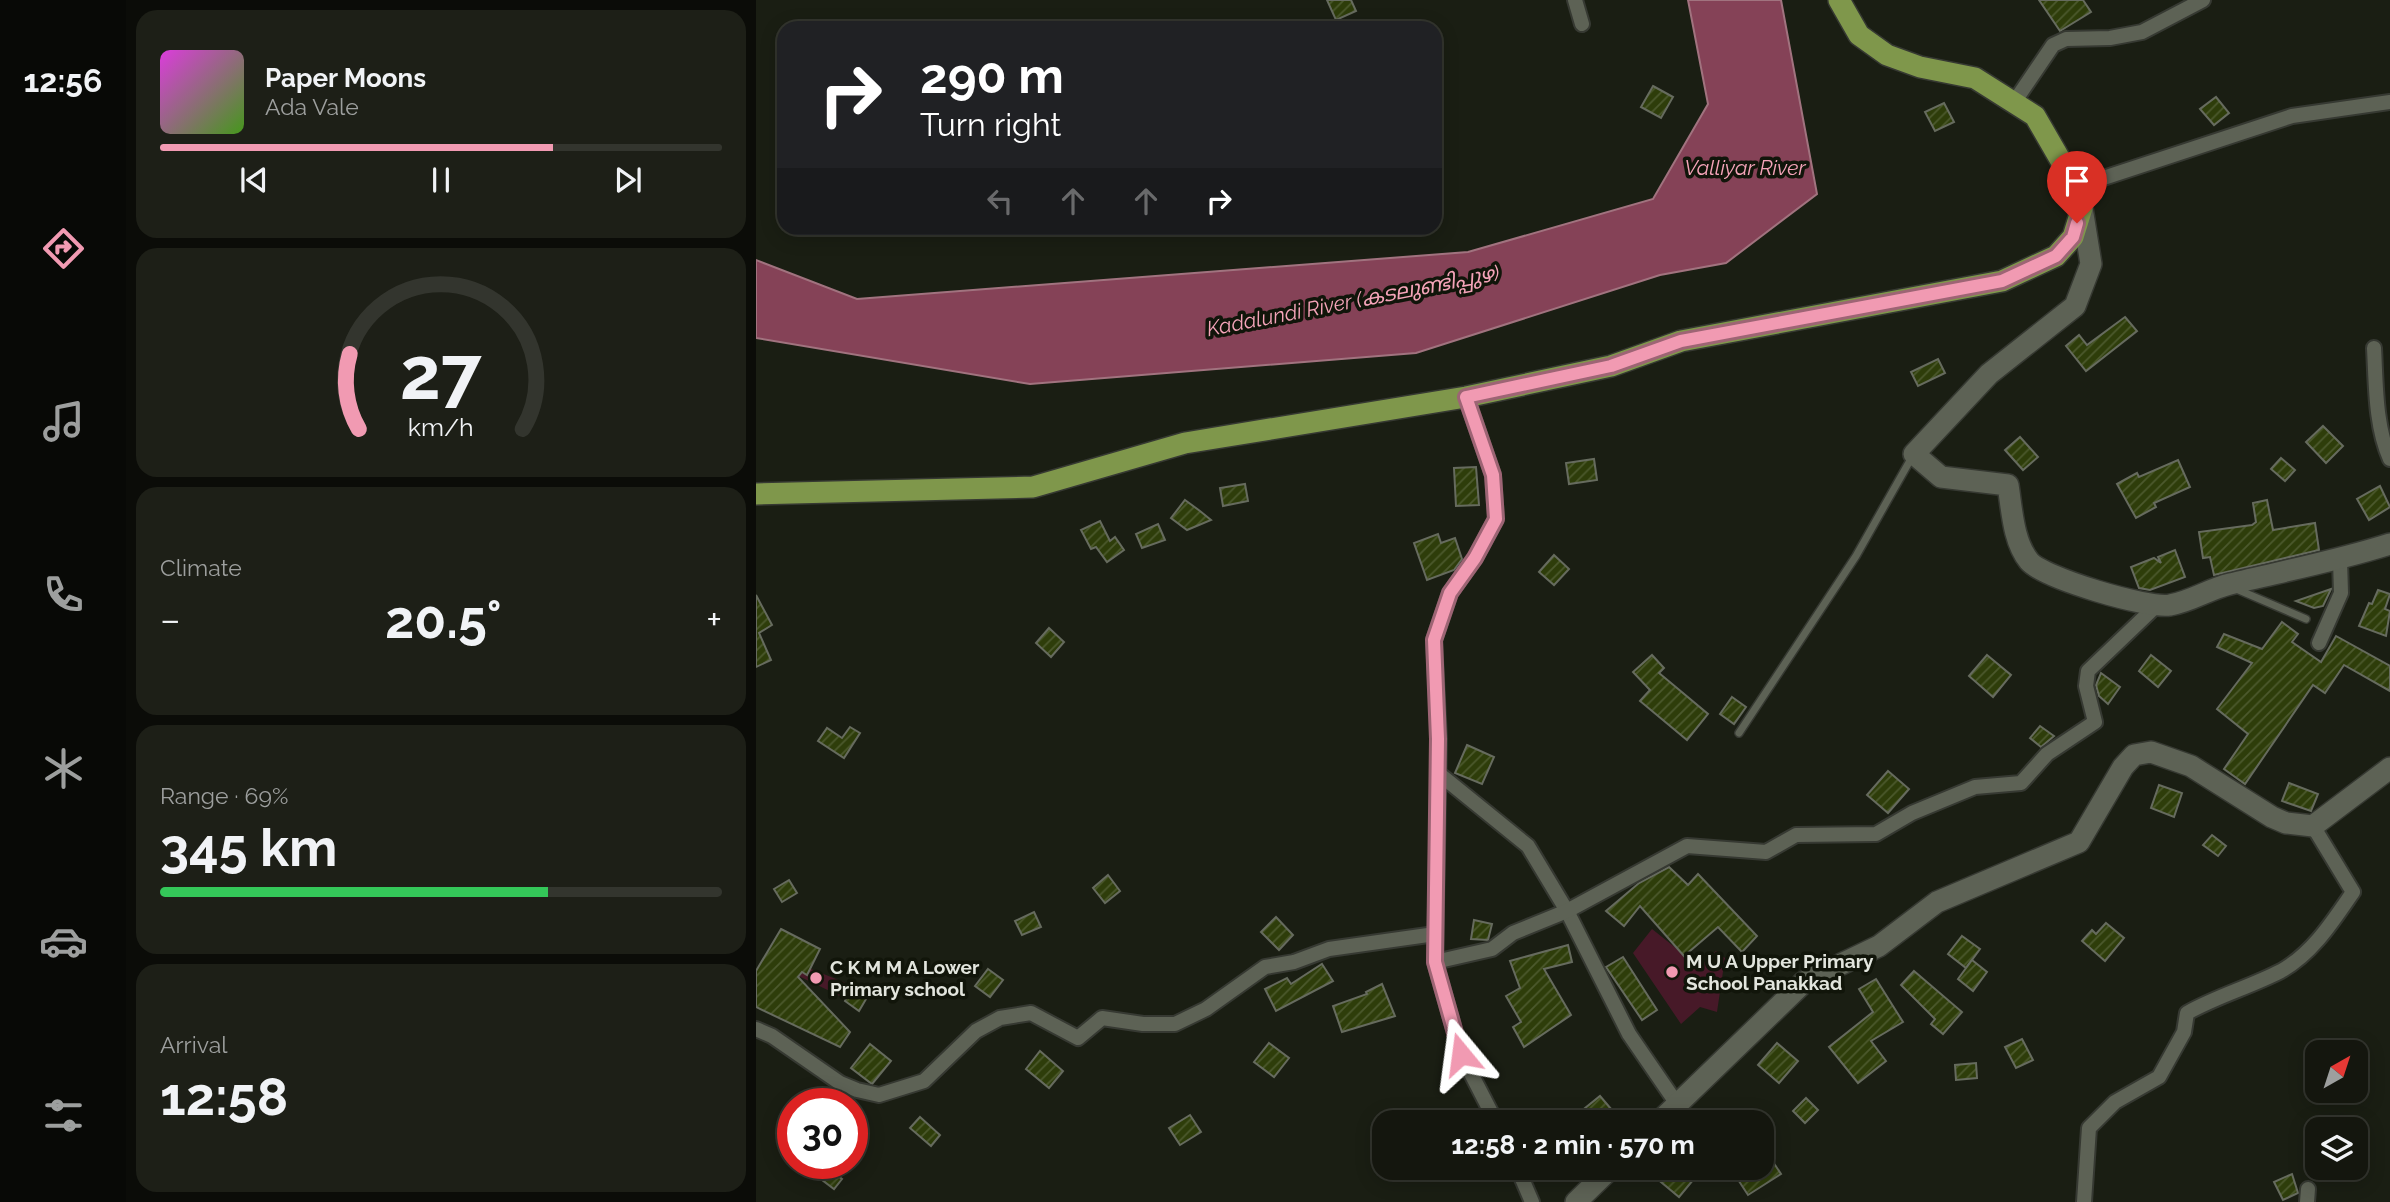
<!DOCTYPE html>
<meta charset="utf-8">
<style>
:root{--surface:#14160e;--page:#1d1f17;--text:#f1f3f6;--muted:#9d9f9e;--line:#33352e;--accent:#f19ab2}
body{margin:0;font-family:Raleway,"Noto Sans Malayalam",sans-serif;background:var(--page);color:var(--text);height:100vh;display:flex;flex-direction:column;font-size:26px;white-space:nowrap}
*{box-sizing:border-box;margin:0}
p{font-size:23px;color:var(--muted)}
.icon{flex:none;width:38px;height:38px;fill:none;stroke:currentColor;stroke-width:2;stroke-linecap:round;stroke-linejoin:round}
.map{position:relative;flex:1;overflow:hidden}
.sheet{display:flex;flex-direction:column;gap:10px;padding:10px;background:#0b0c08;width:630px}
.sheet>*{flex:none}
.hud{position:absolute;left:21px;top:21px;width:665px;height:214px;border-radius:21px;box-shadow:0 4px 18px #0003,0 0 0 2px var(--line);background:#202124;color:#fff;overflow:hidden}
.needle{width:46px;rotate:39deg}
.controls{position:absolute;left:1549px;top:1040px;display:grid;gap:14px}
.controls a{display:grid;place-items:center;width:63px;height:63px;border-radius:14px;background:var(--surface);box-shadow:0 4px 18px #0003,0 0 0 2px var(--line);font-size:35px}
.speed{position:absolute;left:21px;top:1088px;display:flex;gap:14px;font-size:35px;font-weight:700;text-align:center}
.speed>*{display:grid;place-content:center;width:91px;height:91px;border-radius:50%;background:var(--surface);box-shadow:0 4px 18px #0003,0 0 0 2px var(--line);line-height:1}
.speed .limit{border:10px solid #d22;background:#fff;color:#111}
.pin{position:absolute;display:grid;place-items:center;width:60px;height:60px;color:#fff;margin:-72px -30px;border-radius:50% 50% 50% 0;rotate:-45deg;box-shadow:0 0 7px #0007}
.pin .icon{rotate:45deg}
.me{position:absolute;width:77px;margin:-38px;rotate:344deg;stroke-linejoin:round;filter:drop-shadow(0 0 5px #0008)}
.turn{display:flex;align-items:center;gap:24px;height:147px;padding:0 28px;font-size:32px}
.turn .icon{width:91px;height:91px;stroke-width:2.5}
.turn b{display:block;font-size:49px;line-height:60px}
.lanes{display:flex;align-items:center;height:66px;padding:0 28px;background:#0003;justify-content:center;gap:35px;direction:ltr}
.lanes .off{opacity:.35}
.big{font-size:52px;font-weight:700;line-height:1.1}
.sheet .widget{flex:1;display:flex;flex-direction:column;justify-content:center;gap:10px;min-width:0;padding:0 24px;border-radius:21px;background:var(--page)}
.sheet .dial{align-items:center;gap:0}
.dial svg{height:182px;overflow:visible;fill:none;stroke:var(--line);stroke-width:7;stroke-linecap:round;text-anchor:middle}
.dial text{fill:var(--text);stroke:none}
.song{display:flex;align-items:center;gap:21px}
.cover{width:84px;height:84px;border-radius:10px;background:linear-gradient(135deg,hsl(300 70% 55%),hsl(100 70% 35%))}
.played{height:7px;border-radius:4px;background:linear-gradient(90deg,var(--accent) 70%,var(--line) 70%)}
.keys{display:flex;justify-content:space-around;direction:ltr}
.heat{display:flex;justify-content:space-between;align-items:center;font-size:38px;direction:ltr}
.charge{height:10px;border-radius:5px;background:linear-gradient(90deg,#34c759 69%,var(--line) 0)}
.trip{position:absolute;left:616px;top:1110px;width:402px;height:70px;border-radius:21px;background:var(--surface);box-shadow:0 4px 18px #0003,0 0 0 2px var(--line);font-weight:700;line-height:70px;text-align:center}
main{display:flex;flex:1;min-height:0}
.tabs{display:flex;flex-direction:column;width:126px;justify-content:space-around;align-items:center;background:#080906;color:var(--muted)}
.tabs .icon{width:49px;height:49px}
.tabs .active{color:var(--accent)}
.tabs b{font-size:32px;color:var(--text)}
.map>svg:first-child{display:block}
</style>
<main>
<nav class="tabs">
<b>12:56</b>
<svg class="icon active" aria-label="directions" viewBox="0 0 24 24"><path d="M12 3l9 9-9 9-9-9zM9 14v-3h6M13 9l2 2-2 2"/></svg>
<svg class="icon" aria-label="music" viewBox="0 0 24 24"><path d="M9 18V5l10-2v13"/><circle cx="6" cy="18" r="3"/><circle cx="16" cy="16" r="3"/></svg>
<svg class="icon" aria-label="phone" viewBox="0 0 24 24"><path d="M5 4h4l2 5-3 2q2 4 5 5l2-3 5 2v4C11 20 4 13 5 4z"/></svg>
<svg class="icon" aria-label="climate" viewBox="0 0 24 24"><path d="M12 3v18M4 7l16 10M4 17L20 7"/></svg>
<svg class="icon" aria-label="car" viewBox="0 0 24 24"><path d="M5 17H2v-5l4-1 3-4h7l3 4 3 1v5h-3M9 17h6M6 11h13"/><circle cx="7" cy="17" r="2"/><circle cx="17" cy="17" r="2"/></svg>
<svg class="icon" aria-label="filters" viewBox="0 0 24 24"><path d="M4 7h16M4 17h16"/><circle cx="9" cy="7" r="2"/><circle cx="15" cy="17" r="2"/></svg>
</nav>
<section class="sheet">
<div class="widget">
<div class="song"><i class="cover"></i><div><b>Paper Moons</b><p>Ada Vale</p></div></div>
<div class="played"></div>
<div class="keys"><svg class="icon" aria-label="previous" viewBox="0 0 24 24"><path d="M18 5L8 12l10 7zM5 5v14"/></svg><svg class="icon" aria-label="pause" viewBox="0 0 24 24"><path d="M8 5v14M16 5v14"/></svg><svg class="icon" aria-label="next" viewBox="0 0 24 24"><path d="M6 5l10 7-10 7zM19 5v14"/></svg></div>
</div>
<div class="widget dial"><svg viewBox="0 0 100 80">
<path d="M14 69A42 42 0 1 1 86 69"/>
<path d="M14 69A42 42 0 0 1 10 36" stroke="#f19ab2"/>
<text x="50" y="56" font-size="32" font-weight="700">27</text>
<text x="50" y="72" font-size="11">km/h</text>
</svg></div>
<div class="widget"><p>Climate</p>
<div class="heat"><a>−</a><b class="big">20.5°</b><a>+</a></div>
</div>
<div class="widget"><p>Range · 69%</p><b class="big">345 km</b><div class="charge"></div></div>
<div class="widget"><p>Arrival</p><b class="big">12:58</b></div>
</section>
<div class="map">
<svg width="1634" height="1202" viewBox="0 0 1634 1202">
<defs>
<pattern id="building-hatch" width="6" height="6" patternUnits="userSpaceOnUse" patternTransform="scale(1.75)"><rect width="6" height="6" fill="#2e3d0a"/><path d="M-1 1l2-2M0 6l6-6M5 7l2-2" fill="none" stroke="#4c592d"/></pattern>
</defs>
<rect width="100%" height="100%" fill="#1a1e13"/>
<g fill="#471928">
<polygon points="896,929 935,960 946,964 960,951 969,958 961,1012 944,1007 925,1024 877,953"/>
<polygon points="30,959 95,985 86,997 26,968"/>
</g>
<polygon fill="#854257" stroke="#a1737f" stroke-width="2" points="932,0 1025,0 1061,194 970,263 904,275 660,353 274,384 0,338 0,260 101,299 712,252 897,199 952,104"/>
<g fill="url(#building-hatch)" stroke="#666b5e" stroke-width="2">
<polygon points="571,0 595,0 600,11 580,20"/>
<polygon points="1283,0 1327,0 1335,12 1304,31"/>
<polygon points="897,86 917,97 905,118 885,107"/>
<polygon points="1460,97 1473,113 1458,125 1444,109"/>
<polygon points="1188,103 1198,122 1179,131 1169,112"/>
<polygon points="1369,317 1381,331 1330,371 1310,346 1323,335 1331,345"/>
<polygon points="1182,359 1189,373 1162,386 1155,372"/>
<polygon points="1567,426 1587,446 1570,463 1550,442"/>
<polygon points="1264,437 1282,457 1267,470 1249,450"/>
<polygon points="1525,458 1539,470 1529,481 1515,469"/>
<polygon points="838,459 841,480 813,484 810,463"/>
<polygon points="1422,460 1434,487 1398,503 1400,507 1380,518 1361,484 1381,473 1383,477"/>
<polygon points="720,467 723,505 700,506 698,468"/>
<polygon points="489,484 492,501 467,506 464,488"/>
<polygon points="1624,486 1634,507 1613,520 1601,499"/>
<polygon points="429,500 444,511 455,520 431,530 415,518"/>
<polygon points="1511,500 1517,530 1559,523 1563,550 1458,575 1454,557 1447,558 1443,532 1496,525 1500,522 1497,503"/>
<polygon points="344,521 354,541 359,537 368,550 351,562 340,547 335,549 325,530"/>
<polygon points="402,524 409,540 386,548 380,534"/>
<polygon points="682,534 685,543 699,538 706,559 698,570 671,580 658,543"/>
<polygon points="1419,550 1429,577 1394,590 1383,588 1375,567 1398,558 1405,563 1402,557"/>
<polygon points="798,555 813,569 798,585 783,572"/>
<polygon points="1575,589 1567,606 1558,608 1540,601"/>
<polygon points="1622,590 1634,594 1629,609 1634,611 1630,636 1603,626 1613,603 1616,604"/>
<polygon points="0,595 16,625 3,633 15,660 0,667"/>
<polygon points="1526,622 1542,634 1536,642 1565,662 1580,636 1634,666 1634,691 1588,665 1569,693 1557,685 1489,784 1468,769 1492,734 1461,709 1496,663 1461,647 1468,634 1506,649"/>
<polygon points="293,628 308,642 295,657 280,643"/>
<polygon points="896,655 908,668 903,673 952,714 931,740 884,701 894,690 877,672"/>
<polygon points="1231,655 1255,675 1237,697 1213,676"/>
<polygon points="1395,655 1415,671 1402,687 1383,671"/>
<polygon points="1345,673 1364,687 1352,704 1343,696 1340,685"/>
<polygon points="976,697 990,707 978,724 964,714"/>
<polygon points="1284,726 1298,736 1285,747 1274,738"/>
<polygon points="94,727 104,733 88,758 62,741 71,728 86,738"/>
<polygon points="711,745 738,757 726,784 699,773"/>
<polygon points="1132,771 1153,789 1132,813 1111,795"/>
<polygon points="1533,783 1562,794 1555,811 1526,801"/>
<polygon points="1403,785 1426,793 1418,817 1395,808"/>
<polygon points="1456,835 1470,846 1462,856 1447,845"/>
<polygon points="913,867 932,885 942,874 1001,936 986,952 962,927 928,956 884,906 868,926 850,911 883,883"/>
<polygon points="352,875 364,891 349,903 337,888"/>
<polygon points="33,880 41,893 26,902 18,889"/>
<polygon points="278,912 285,927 266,935 259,921"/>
<polygon points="520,917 537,935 523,950 505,932"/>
<polygon points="718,920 736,924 732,940 715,939"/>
<polygon points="1350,923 1368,938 1349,961 1326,941 1336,930 1340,934"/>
<polygon points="25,929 64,949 51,975 46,972 42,977 94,1032 84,1047 0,1007 0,971"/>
<polygon points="1206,936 1224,949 1210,968 1192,954"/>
<polygon points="812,945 816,962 788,969 815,1015 768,1047 757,1027 765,1022 750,996 764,988 754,961"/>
<polygon points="867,957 901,1010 886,1020 850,967"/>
<polygon points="1216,960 1231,972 1217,991 1202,979"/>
<polygon points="566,964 577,981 520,1011 509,989 531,978 535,984"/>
<polygon points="232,969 247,980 234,997 219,986"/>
<polygon points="1158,971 1206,1012 1187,1034 1175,1024 1179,1019 1145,985"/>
<polygon points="1120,979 1147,1022 1115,1041 1130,1061 1102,1083 1073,1047 1117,1012 1103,989"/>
<polygon points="626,984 639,1016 586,1032 577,1006 611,994 610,992"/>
<polygon points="97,986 113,994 103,1011 89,1001"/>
<polygon points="1266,1039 1277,1060 1260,1068 1249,1047"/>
<polygon points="513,1043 533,1058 518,1077 498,1062"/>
<polygon points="1021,1043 1042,1061 1023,1083 1002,1065"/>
<polygon points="114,1044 135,1061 116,1084 95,1068"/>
<polygon points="284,1051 307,1071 293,1088 270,1069"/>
<polygon points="1220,1063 1221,1078 1200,1080 1199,1065"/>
<polygon points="844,1096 861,1116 854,1122 830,1122 823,1113"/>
<polygon points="1050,1098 1062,1110 1049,1123 1037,1111"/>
<polygon points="434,1115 445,1132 424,1145 413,1128"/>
<polygon points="164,1117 184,1135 175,1146 154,1128"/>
<polygon points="1006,1145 1025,1174 992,1195 977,1172 984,1167 1006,1167"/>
<polygon points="45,1164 66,1164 86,1179 78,1189"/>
<polygon points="907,1167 935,1167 942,1174 923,1197 899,1177"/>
<polygon points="1536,1174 1542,1193 1527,1200 1518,1182"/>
</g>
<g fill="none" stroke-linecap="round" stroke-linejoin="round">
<g stroke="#363932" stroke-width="10">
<g id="lane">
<polyline points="1478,588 1550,619"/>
<polyline points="983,733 1100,556 1156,457"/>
</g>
</g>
<g stroke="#363932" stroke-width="18">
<g id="street">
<polyline points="819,0 826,24"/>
<polyline points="1259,101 1297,45 1310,39 1354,38 1386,32 1447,0"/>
<polyline points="1320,187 1536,116 1634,102"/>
<path d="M1618 348C1620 383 1619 426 1634 459"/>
<polyline points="710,397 737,475 740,519 719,558 694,593 678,640 683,739 679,962 705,1054 740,1122"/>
<polyline points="1563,643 1585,593 1584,560"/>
<polyline points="682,773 772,846 811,911 873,1034 921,1104"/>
<polyline points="679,962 736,949 757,933 811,911 931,846 1010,852 1040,835 1120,834 1156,813 1219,787 1265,783 1291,754 1339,722 1330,686 1332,671 1400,606"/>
<polyline points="0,1029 16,1036 84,1083 101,1090 123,1095 168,1081 220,1031 244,1018 275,1013 322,1038 346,1018 387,1024 419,1024 450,1009 509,967 538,962 573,949 679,934"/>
<polyline points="761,1167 776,1202"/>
<path d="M1328 1202 1333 1128 1359 1102 1403 1077 1428 1032 1431 1013C1461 996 1494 987 1525 971 1557 953 1577 921 1597 892L1557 826"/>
<polyline points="1551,1202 1552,1189"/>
</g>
</g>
<g stroke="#363932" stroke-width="24">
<g id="secondary">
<path d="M1326 208 1335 264 1319 306 1233 374 1158 454 1185 477 1252 485C1256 510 1257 541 1273 561 1287 578 1392 609 1414 605 1434 602 1453 589 1474 584 1528 571 1581 561 1634 544"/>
<polyline points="903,1122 1048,982 1123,946 1181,902 1323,842 1367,767 1378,755 1395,752 1435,766 1516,817 1530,823 1557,826 1634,768"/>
<polyline points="820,1202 856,1167"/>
</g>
</g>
<g stroke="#363932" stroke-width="24">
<polyline id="primary" points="0,494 277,487 429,443 710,397 855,366 925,341 1246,281 1300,256 1317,237 1326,208 1320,187 1279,116 1219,78 1164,67 1131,55 1103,35 1083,0"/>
</g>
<use href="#lane" stroke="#5d6255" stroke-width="7"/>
<use href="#street" stroke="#5d6255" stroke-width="14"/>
<use href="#secondary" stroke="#5d6255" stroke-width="21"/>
<use href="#primary" stroke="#7f974b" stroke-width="21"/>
</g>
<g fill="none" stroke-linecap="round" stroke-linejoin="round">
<g stroke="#9d6474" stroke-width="18">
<polyline id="route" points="705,1054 679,962 682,739 678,640 694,593 719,558 740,519 737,475 710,397 855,366 925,341 1246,281 1300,256 1317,237 1321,223"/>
</g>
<use href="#route" stroke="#f19ab2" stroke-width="12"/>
</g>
<g fill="#f19ab2" stroke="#11150a" stroke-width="2.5">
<circle cx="916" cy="972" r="7"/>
<circle cx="60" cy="978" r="7"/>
</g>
<g text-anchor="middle" stroke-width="7" stroke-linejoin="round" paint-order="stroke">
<g font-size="19" font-weight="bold" fill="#e2e5dd" stroke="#11150a" text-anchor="start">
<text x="930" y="968">M U A Upper Primary<tspan x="930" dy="22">School Panakkad</tspan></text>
<text x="74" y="974">C K M M A Lower<tspan x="74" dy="22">Primary school</tspan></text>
</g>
<g font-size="21" font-style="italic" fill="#f5a4b9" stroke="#11150a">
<text x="989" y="175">Valliyar River</text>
<text transform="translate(597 301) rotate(-11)" y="7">Kadalundi River (കടലുണ്ടിപ്പുഴ)</text>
</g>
</g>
</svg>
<div class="controls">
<a><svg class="needle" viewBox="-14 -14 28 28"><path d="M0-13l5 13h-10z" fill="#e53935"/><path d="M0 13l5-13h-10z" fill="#9d9f9e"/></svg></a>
<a><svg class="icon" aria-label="layers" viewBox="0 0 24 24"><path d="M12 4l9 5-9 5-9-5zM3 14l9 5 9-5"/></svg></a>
</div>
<div class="speed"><div class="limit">30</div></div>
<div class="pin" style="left:1321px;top:223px;background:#d93025"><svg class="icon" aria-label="arrive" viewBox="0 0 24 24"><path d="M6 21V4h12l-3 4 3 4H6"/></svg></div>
<svg class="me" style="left:705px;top:1054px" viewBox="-20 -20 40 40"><path d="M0-17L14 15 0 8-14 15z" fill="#f19ab2" stroke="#fff" stroke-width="4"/></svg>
<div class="trip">12:58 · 2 min · 570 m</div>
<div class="hud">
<div class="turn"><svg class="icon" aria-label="right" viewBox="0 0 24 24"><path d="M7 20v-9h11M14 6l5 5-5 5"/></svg><div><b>290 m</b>Turn right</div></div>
<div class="lanes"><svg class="icon off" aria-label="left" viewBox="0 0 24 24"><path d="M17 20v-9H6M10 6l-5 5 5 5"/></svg><svg class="icon off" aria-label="ahead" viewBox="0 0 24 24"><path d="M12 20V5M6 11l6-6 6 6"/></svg><svg class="icon off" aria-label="ahead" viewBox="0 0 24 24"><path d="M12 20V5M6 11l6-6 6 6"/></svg><svg class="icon" aria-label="right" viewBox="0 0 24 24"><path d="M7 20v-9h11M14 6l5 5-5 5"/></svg></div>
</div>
</div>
</main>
